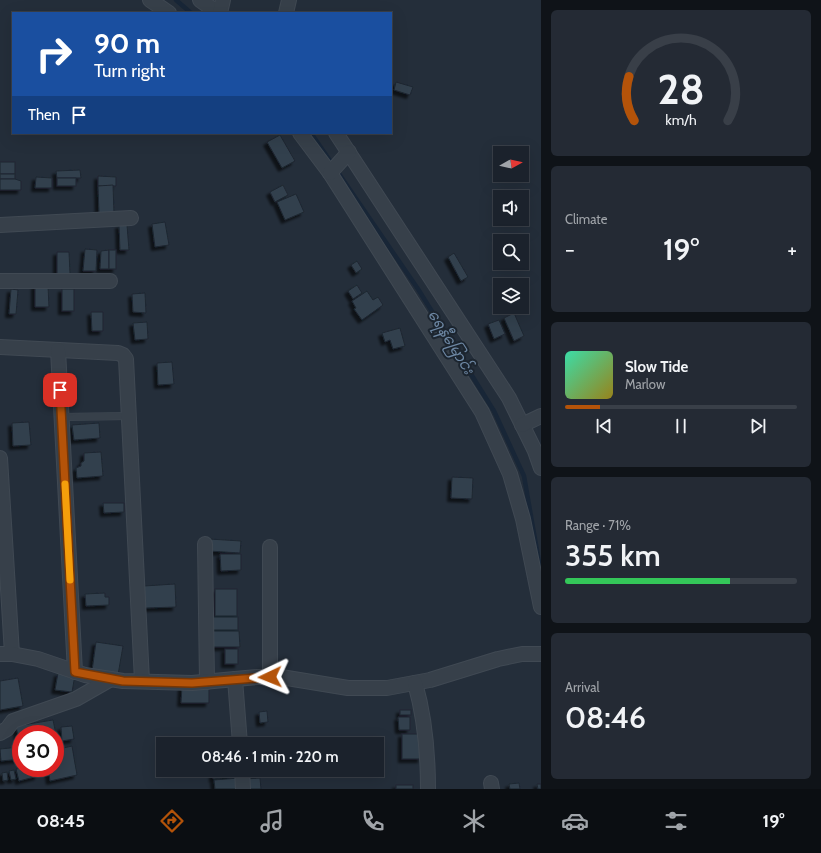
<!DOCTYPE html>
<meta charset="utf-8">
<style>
:root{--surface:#1b222c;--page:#242a34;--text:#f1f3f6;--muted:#a0a4a9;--line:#393f48;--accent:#b45309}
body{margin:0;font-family:Cabin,"Noto Sans Myanmar",sans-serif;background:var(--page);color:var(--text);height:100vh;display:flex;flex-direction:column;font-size:15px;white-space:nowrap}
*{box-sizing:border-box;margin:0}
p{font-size:13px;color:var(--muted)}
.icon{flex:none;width:22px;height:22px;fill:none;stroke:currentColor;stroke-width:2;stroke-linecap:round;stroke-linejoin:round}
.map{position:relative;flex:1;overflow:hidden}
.details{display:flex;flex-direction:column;gap:10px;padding:10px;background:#0f1318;width:280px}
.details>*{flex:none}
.guide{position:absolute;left:12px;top:12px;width:380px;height:122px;border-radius:0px;box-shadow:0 4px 16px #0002,0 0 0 1px var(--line);background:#1a4fa0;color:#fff;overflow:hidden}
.needle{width:26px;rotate:82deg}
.controls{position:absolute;left:493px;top:146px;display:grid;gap:8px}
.controls a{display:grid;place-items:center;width:36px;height:36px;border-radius:0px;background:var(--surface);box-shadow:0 4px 16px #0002,0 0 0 1px var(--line);font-size:20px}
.speed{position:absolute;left:12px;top:725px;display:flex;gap:8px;font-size:20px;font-weight:700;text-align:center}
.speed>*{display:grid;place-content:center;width:52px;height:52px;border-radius:50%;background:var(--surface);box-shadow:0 4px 16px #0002,0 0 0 1px var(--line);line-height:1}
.speed .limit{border:6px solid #d22;background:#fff;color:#111}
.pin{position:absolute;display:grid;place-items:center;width:34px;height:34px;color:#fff;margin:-17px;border-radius:8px;box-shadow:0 2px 6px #0006}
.me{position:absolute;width:44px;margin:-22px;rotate:268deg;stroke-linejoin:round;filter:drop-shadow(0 0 3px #0008)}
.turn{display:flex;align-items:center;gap:14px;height:84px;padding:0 16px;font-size:18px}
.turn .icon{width:52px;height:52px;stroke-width:2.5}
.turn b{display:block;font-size:28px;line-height:34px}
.then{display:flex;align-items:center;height:38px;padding:0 16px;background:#0003;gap:8px;font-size:15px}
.big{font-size:30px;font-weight:600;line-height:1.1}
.details .card{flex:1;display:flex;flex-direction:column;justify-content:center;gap:6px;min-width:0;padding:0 14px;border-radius:6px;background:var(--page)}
.details .dial{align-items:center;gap:0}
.dial svg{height:104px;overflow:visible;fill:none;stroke:var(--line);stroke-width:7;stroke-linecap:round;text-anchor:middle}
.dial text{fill:var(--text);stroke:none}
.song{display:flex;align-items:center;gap:12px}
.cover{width:48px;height:48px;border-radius:6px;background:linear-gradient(135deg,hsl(160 70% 55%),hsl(50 70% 35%))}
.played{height:4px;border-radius:2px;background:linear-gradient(90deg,var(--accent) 15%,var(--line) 15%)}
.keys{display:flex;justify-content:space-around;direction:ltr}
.heat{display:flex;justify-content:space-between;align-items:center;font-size:22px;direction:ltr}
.charge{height:6px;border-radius:3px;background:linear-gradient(90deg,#34c759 71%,var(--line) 0)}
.trip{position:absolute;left:156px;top:737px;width:228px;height:40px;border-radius:0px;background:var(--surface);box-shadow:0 4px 16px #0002,0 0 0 1px var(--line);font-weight:600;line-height:40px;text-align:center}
.tabs{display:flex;height:64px;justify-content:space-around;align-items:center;background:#0b0e12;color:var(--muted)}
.tabs .icon{width:28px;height:28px}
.tabs .selected{color:var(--accent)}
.tabs b{font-size:18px;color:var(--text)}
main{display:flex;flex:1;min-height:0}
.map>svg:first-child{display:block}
</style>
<main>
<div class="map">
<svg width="541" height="789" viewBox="0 0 541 789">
<defs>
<filter id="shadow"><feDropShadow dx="-3.5" dy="3.5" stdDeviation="1" flood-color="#0009"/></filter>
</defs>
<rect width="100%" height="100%" fill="#242e3a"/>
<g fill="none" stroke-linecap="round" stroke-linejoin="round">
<g stroke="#182637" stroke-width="4.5">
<polyline points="176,0 191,13"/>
<polyline points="311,133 418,289 494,411 524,476 540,568"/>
</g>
</g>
<g fill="#33404d" stroke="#1e2731" filter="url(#shadow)">
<polygon points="396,82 413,87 410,95 394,90"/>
<polygon points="280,135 295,161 282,168 267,142"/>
<rect x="0" y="162" width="15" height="12"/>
<polygon points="80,170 81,178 57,178 56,171"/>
<rect x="0" y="174" width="15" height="5"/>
<polygon points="98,176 116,177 116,186 98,186"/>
<polygon points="36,177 52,178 52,188 35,188"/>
<rect x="57" y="178" width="19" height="8"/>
<polygon points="0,179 15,179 21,181 21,190 0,190"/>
<polygon points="113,185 114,213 99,213 98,186"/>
<polygon points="283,185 288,195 275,202 270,192"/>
<polygon points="296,194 304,212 285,220 277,202"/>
<polygon points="165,222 169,245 155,247 152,224"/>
<polygon points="119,225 127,225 129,250 120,250"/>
<polygon points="85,249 97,250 96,271 83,271"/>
<polygon points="109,250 109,269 100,269 101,251"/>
<rect x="109" y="250" width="7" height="19"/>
<polygon points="57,252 69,252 70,274 57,274"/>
<polygon points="454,253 468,277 461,281 448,257"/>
<polygon points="357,261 362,269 356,273 351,265"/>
<polygon points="35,285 48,286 49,307 35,307"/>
<polygon points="357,285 362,293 353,299 348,291"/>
<polygon points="11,289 18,290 16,314 9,314"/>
<rect x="62" y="289" width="12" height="22"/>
<polygon points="367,291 373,300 378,297 383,305 362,320 354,309 356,308 352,301"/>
<polygon points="145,293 146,313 133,312 132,294"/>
<polygon points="91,312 103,312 103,331 92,331"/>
<polygon points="514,313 524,336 514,341 504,318"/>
<polygon points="499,320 505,334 494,339 488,324"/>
<polygon points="147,322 148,339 135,340 133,323"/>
<polygon points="400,328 405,346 393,349 390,340 385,342 382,333"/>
<polygon points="172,362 174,384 158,385 157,363"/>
<polygon points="29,422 31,445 13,446 12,423"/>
<polygon points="99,423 100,438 74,440 72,425"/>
<polygon points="101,452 103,476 77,478 76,468 81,466 81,463 84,461 84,453"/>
<polygon points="452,477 473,478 472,499 451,498"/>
<polygon points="103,503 124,503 124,512 104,513"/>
<polygon points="209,539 241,541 240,553 209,551"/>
<polygon points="220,554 241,554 241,570 221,571"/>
<polygon points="175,584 176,607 145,608 144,586"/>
<rect x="215" y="589" width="22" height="27"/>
<polygon points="105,593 105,597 109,597 109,605 86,606 85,594"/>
<rect x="213" y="617" width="25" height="13"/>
<polygon points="211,631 239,631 240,647 211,647"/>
<polygon points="96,642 123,646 118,675 92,671"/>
<rect x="225" y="649" width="13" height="15"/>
<polygon points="58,673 75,675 72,692 55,690"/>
<polygon points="18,678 23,706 0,710 0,681"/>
<polygon points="182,686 209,686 209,703 181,703"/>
<rect x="400" y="710" width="11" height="5"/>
<polygon points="267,711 268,722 260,723 259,712"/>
<polygon points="398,717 410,717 410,730 399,730"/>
<polygon points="53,720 58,744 55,744 55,734 21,734 20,746 16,726"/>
<polygon points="72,726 74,739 62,741 61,727"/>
<rect x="402" y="734" width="19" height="25"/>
<polygon points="72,746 77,775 50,781 48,768 55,768 55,750"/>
<polygon points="20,747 21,759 1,761 0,749"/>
<polygon points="21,768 36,768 38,776 19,781 16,769"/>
<polygon points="14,770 16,779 11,780 9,771"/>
<polygon points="213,770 238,770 238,776 213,779"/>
<rect x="247" y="770" width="12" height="6"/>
<polygon points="7,772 8,780 3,781 2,773"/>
<polygon points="239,778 240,789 215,789 214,780"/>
<polygon points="260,778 261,789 246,789 246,779"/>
<polygon points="519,783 520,789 510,789 509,784"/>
<polygon points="537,784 541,784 541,789 538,789"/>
<rect x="396" y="785" width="17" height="4"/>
</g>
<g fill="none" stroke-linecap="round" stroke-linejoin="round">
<g stroke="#404953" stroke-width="8">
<polyline id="service" points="62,417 130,416"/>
</g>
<g stroke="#404953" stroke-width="16">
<g id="minor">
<polyline points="150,0 169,13"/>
<polyline points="200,0 218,13"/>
<polyline points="220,13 223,0"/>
<polyline points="286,13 289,0"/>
<polyline points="300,133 330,173 482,412 510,474 523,519 541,607"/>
<polyline points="336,133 509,398 535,451 541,468"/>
<polyline points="330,173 349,152"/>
<polyline points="0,225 131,218"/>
<polyline points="0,281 110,281"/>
<polyline points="0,347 118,353 123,355 126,359 142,681"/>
<polyline points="58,350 75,672"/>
<polyline points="522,425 541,416"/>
<polyline points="0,458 12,654"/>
<polyline points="205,544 207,682"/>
<polyline points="270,547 270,677"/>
<polyline points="0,654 12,654 38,659 85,675 123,681 192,683 257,677 281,677 348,688 387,688 430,680 498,659 522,654 541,654"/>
<polyline points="235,679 240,744"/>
<path d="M415 683C425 718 428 753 428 789"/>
<polyline points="0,733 7,729 13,721 76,699 111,679"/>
<polyline points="242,770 243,789"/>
<polyline points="491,783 492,789"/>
</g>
</g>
<use href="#service" stroke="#37404a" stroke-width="7"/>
<use href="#minor" stroke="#37404a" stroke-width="14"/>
</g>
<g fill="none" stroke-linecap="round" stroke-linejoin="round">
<g stroke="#753606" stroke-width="10">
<polyline id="route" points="60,390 75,672 123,681 192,683 270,677"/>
</g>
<use href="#route" stroke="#b45309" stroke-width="7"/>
<polyline stroke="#f59e0b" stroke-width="7" points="65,484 70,580"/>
</g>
<g text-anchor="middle" stroke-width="4" stroke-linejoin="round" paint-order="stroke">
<g font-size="15" font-style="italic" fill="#6d87a3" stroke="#1c252f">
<text transform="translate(451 342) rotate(58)" y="5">ရေနီမြောင်း</text>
</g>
</g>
</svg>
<div class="controls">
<a><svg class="needle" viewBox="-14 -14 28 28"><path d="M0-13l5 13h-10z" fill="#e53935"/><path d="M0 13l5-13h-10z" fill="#a0a4a9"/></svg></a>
<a><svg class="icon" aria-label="sound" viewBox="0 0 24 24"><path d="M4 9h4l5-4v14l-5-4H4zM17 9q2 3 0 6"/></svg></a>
<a><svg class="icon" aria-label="search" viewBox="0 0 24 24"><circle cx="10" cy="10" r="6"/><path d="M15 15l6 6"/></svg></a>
<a><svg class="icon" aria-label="layers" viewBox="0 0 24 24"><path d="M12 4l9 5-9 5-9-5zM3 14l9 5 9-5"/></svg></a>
</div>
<div class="speed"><div class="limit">30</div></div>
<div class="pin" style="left:60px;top:390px;background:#d93025"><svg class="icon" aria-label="arrive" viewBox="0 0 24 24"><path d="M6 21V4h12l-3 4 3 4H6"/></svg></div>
<svg class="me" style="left:270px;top:677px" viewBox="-20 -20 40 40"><path d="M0-17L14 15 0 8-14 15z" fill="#b45309" stroke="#fff" stroke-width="4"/></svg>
<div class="trip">08:46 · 1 min · 220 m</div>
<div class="guide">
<div class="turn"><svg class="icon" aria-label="right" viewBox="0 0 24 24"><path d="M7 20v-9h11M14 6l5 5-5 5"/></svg><div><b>90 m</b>Turn right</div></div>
<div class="then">Then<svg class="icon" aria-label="arrive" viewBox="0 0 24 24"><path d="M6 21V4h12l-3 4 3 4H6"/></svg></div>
</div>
</div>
<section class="details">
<div class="card dial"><svg viewBox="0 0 100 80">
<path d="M14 69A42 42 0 1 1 86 69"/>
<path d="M14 69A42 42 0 0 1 10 35" stroke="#b45309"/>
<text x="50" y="56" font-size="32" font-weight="700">28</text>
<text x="50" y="72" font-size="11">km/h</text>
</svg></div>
<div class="card"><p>Climate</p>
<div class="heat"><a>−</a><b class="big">19°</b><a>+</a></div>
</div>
<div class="card">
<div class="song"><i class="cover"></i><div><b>Slow Tide</b><p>Marlow</p></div></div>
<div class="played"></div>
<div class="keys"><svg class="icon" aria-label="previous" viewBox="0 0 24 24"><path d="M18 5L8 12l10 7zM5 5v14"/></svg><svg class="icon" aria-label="pause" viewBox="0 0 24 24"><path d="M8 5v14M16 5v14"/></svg><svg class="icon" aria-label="next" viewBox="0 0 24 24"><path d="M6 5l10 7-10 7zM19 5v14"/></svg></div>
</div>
<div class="card"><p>Range · 71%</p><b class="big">355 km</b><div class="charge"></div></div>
<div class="card"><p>Arrival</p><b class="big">08:46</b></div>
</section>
</main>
<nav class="tabs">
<b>08:45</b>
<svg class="icon selected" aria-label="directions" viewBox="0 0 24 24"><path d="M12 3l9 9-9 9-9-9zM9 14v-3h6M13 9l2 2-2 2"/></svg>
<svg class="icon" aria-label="music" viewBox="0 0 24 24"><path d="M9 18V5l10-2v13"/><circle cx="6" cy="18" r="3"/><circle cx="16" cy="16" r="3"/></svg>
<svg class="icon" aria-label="phone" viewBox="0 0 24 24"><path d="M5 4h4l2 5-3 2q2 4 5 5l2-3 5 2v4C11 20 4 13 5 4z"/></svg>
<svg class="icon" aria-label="climate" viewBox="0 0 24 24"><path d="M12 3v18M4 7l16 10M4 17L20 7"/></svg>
<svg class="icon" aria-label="car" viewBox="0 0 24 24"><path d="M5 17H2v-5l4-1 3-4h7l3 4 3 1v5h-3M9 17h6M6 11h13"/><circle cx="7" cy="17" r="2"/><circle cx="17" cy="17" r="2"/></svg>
<svg class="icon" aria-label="filters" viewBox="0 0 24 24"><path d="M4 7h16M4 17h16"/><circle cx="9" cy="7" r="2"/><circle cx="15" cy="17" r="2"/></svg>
<b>19°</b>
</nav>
